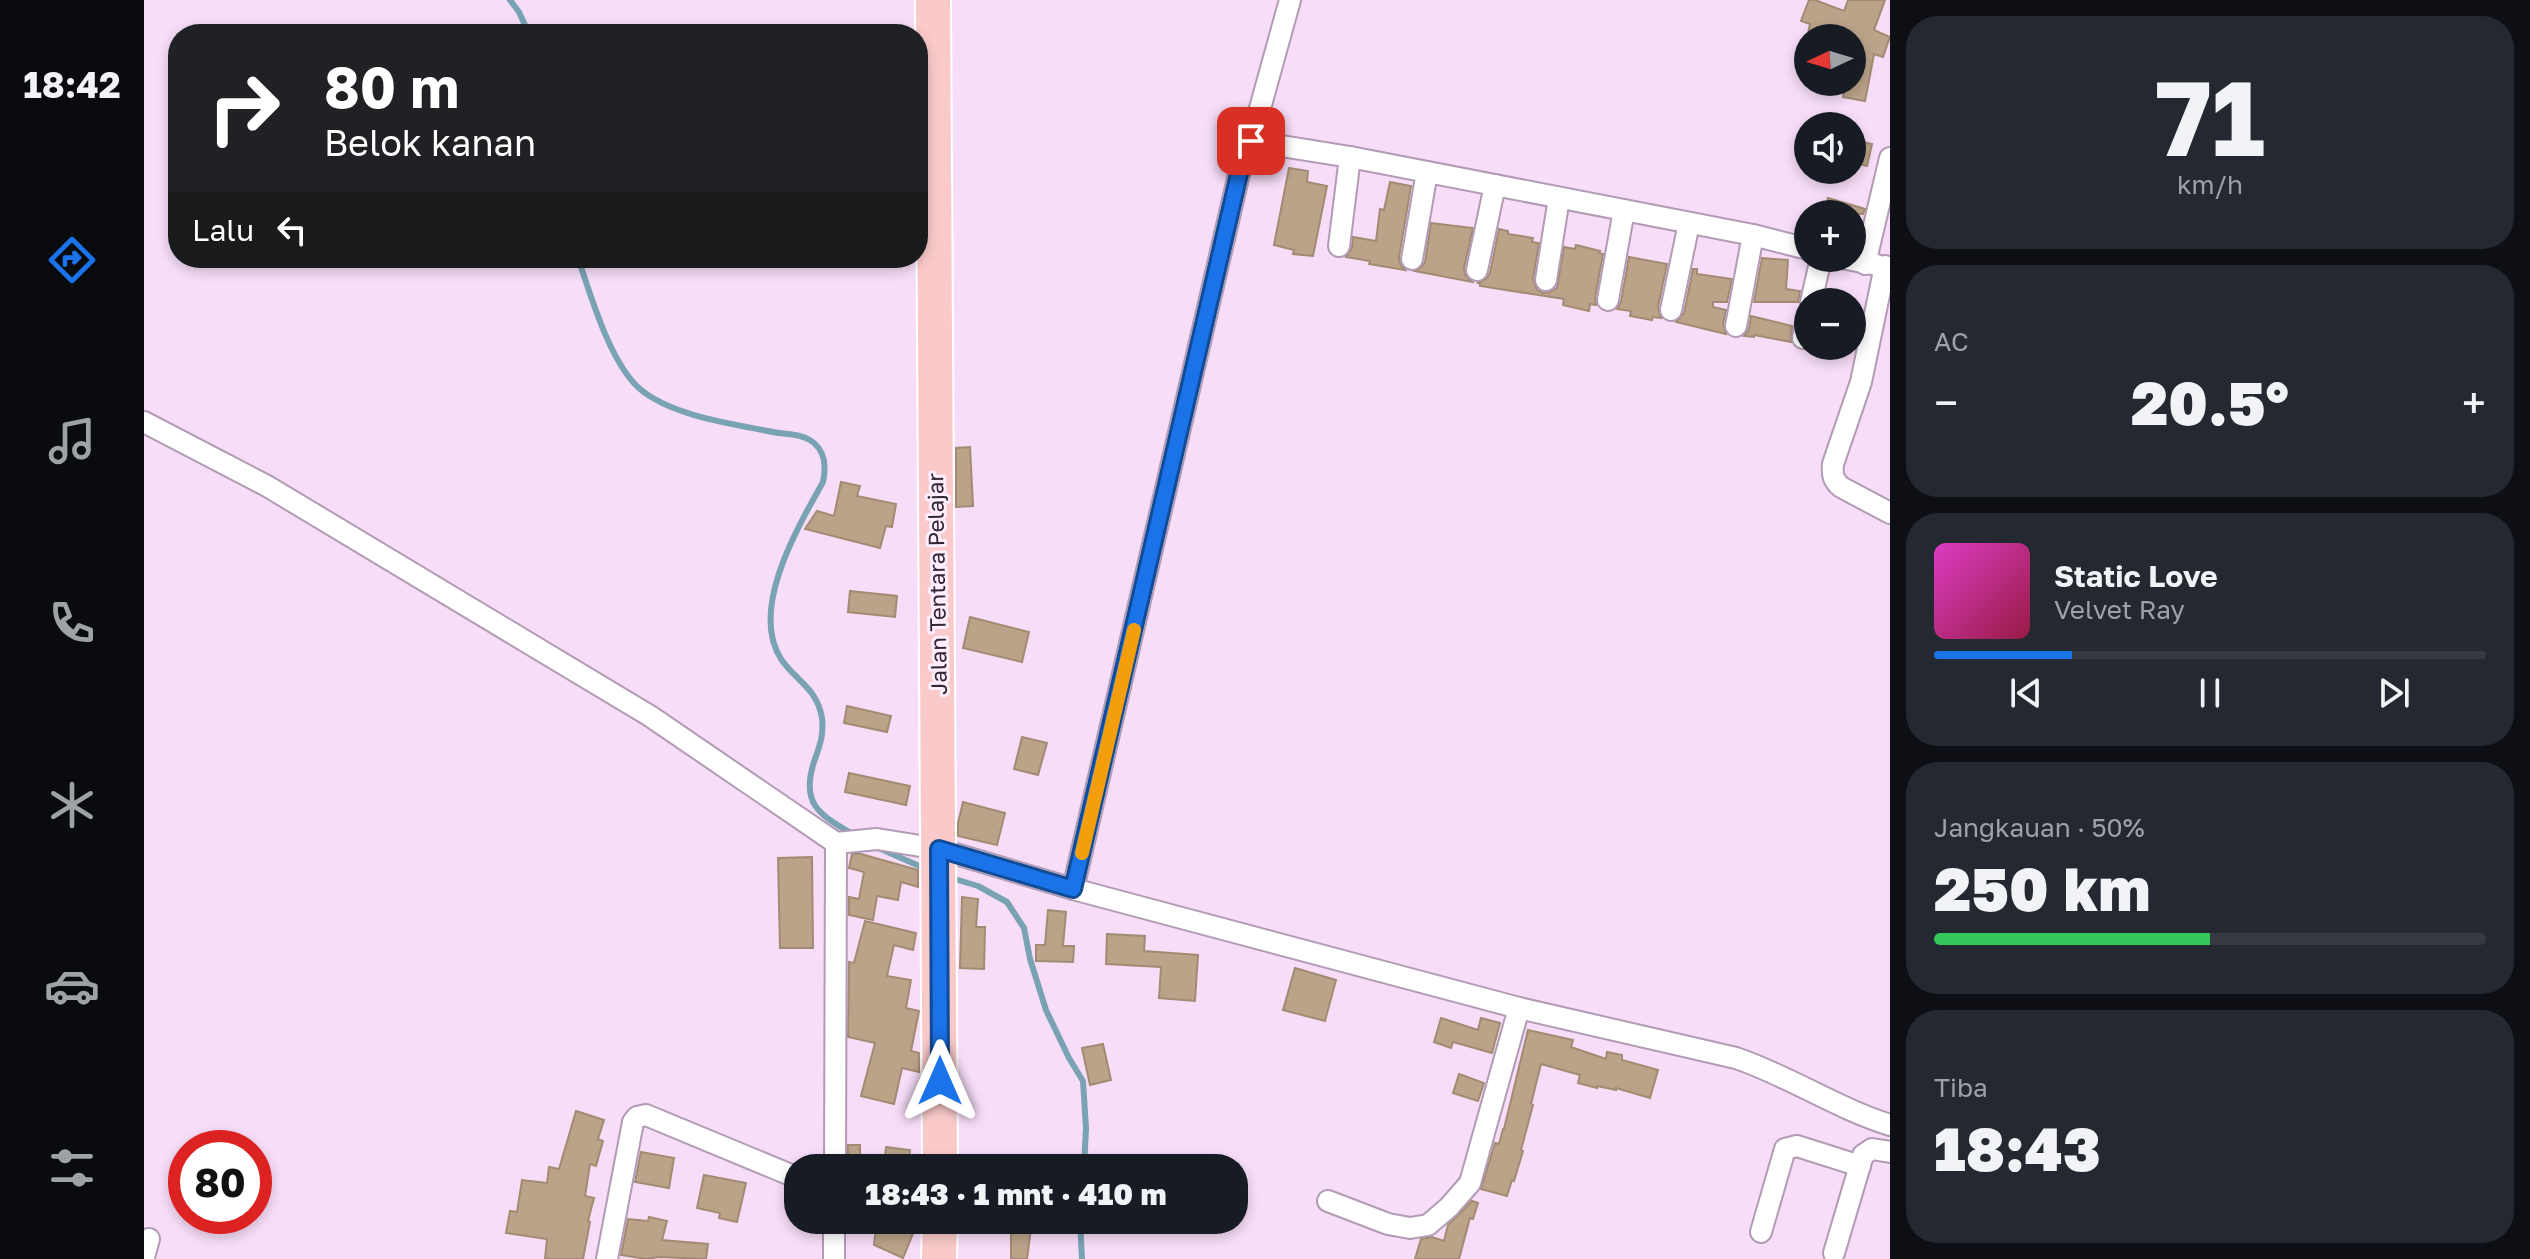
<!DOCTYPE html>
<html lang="id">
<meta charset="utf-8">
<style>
:root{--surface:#171b24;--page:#242831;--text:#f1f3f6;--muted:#9ea1a6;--line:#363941;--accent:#1a73e8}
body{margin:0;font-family:"Golos Text",sans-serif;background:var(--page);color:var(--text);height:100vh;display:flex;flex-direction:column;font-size:30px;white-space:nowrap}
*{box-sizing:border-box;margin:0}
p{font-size:26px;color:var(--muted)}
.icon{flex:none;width:44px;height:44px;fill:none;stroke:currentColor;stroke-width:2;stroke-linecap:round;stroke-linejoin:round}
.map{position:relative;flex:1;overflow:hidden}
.panel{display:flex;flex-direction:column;gap:16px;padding:16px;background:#0d0f14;width:640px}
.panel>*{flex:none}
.guide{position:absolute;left:24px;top:24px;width:760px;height:244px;border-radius:32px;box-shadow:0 4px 12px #0003;background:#202124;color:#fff;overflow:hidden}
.needle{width:52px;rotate:266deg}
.controls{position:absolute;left:1650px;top:24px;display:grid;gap:16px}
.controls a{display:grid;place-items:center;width:72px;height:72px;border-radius:50%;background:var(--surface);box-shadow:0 4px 12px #0003;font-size:40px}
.speed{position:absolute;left:24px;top:1130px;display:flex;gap:16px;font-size:40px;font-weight:700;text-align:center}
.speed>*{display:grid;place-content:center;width:104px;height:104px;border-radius:50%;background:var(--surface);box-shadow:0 4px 12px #0003;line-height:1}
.speed .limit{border:12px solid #d22;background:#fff;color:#111}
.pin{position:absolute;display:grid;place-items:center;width:68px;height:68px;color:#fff;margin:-34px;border-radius:16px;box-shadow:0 4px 12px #0006}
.me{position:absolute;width:88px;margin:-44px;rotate:0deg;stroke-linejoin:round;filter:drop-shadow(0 0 6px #0008)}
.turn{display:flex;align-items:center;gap:28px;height:168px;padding:0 24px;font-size:36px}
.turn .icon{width:104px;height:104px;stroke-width:2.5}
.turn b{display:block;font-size:56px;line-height:68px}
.then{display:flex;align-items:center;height:76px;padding:0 24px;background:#0003;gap:16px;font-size:30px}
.big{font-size:60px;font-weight:800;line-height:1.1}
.panel .widget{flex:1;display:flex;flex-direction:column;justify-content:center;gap:12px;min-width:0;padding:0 28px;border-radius:32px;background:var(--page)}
.panel .dial{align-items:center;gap:0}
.dial b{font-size:104px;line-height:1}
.song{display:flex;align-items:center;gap:24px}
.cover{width:96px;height:96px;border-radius:12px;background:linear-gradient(135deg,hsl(310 70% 55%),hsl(340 70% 35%))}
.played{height:8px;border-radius:4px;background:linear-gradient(90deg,var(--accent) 25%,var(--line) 25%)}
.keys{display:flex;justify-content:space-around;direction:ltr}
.heat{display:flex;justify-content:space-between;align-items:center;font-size:44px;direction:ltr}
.charge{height:12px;border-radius:6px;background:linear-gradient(90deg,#34c759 50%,var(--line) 0)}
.trip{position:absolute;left:640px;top:1154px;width:464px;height:80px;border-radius:32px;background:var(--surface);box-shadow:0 4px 12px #0003;font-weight:800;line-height:80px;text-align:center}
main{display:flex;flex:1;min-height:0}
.tabs{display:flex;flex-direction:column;width:144px;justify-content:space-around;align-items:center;background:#090b0e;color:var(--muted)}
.tabs .icon{width:56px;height:56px}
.tabs .selected{color:var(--accent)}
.tabs b{font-size:36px;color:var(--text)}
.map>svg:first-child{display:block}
</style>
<main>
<nav class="tabs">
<b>18:42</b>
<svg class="icon selected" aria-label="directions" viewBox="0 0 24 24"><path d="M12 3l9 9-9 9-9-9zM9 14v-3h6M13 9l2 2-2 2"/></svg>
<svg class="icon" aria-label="music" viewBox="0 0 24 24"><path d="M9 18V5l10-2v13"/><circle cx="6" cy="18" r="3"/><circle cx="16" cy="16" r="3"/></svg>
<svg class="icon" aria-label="phone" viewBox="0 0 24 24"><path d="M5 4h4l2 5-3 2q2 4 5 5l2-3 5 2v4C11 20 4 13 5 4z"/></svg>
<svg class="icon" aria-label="climate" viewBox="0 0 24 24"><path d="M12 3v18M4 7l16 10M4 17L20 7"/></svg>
<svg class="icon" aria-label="car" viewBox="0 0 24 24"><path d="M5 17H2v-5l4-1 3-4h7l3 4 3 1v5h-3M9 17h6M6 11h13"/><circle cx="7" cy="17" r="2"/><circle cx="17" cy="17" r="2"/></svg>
<svg class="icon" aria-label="filters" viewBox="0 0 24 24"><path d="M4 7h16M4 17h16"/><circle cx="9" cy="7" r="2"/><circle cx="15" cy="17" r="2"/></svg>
</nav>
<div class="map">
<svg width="1746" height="1259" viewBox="0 0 1746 1259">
<rect width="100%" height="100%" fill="#f7ddf8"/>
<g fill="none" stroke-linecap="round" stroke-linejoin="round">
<g stroke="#79a3b3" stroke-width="6">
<polyline points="366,0 375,12 385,34"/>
<path d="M434 258C447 296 466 363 496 389 528 416 589 424 629 432 643 435 658 433 670 443 682 453 682 468 679 482 654 527 605 609 637 659 652 681 673 688 678 718 680 734 676 745 671 759 655 804 676 815 710 835"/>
<polyline points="730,846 782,869"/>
<polyline points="804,877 834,886 863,902 880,928 886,959 902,1010 925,1058 939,1081 942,1128 940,1168"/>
<polyline points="936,1220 938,1259"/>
</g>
</g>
<g fill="#baa389" stroke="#a28b72" stroke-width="2">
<polygon points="1665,0 1671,0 1700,11 1704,0 1741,0 1730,30 1746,37 1739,57 1730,54 1721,101 1699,97 1702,82 1708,82 1708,38 1663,38 1666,24 1657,21"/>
<polygon points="1708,140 1728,144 1723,166 1708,162"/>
<polygon points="1145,168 1164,171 1163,182 1183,186 1169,256 1149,254 1150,250 1130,245"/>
<polygon points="1246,182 1267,186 1255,257 1256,264 1261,270 1225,264 1226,261 1202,257 1208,248 1209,237 1232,241 1236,209 1240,210"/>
<polygon points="1684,198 1721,209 1719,214 1680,214"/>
<polygon points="1287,223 1329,228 1320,268 1321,275 1328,282 1271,271 1277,268 1281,262"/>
<polygon points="1355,229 1364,231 1364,234 1389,238 1388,242 1395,243 1389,279 1393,290 1399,293 1406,292 1413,288 1420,247 1431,249 1432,245 1456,251 1455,253 1459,254 1451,298 1452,305 1446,304 1445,311 1419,305 1420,299 1336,286 1336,283 1333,283 1342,279 1346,273"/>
<polygon points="1485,257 1523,264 1514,307 1517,318 1509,317 1508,320 1486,316 1487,311 1473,309 1477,302"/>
<polygon points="1618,258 1644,260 1642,289 1656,291 1654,302 1610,302"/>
<polygon points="1549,269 1553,269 1553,274 1588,279 1583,302 1569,302 1569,307 1582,310 1579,324 1582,334 1532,322 1540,313"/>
<polygon points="1607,316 1648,326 1647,342 1610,335 1610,337 1600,336 1605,329"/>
<polygon points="826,447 829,506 812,507 812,448"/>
<polygon points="697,482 716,486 713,496 752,504 748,527 742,526 736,548 661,529 673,511 690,516"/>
<polygon points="706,591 753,596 751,617 704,612"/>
<polygon points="826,617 885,632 878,662 819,648"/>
<polygon points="703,706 747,716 743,732 700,723"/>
<polygon points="878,737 903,743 894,775 870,769"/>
<polygon points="705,773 766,786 762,805 701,792"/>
<polygon points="819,802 861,813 853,845 814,836 814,823"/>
<polygon points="708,854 717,854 774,870 774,887 757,882 754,900 733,896 729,920 705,915 705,897 715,899 720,872 705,868"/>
<polygon points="668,857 669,948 636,948 634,858"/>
<polygon points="818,897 834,899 832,927 841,927 840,969 816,968"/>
<polygon points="904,910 922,912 919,946 930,946 929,962 892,961 892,945 901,945"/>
<polygon points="721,921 772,933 769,950 750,945 743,976 767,980 762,1008 775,1011 767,1051 775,1053 775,1072 758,1068 750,1104 717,1096 731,1043 704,1037 705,962 710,963"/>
<polygon points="963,934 1001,936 1000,951 1054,955 1051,1001 1015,998 1017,967 962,964"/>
<polygon points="1151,968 1192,980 1181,1021 1139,1010"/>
<polygon points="1297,1018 1334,1030 1337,1018 1356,1023 1348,1053 1309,1042 1307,1048 1290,1042"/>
<polygon points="1384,1030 1429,1040 1427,1047 1462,1059 1463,1052 1478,1055 1478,1060 1514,1070 1506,1098 1472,1088 1472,1090 1453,1086 1453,1088 1434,1083 1436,1075 1397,1064 1387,1104 1389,1105 1377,1150 1379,1151 1370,1181 1368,1180 1363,1196 1337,1189 1351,1143 1355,1144 1359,1129 1360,1129"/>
<polygon points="959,1044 967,1080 946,1085 938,1048"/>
<polygon points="1315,1074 1340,1083 1334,1101 1309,1093"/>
<polygon points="432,1111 460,1120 454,1139 459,1141 452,1166 446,1164 441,1196 450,1198 444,1221 446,1222 439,1259 401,1259 403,1239 362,1233 366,1211 373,1212 378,1180 403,1183 405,1167 415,1169"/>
<rect x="704" y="1145" width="12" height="18"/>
<polygon points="742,1147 766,1150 764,1168 740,1168"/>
<polygon points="497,1152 530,1158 525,1188 491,1182"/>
<polygon points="560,1175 602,1183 593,1222 575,1218 576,1213 553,1208"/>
<polygon points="1328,1201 1334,1203 1329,1219 1326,1218 1315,1259 1271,1259 1277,1239 1288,1237 1300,1241 1304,1225"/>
<polygon points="505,1217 523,1221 518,1240 564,1244 562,1259 515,1257 502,1259 477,1255 484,1219 504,1221"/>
<polygon points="733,1220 744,1220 770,1231 759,1258 730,1245"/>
<polygon points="867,1220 888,1220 883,1259 867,1259"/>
</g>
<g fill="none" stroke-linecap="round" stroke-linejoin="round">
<g stroke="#b29bb4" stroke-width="24">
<g id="minor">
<polyline points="1107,141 1146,0"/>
<polyline points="1195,246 1206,157"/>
<polyline points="1698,258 1733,265"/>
<polyline points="1268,259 1283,172"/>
<polyline points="1721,264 1746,158"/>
<path d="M1741 266 1717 382 1689 464C1688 475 1689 480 1697 487L1746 513"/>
<polyline points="1333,270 1351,185"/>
<polyline points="1402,280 1415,198"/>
<polyline points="1464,300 1480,210"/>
<polyline points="1667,302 1677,258"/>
<polyline points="1527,310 1545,223"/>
<polyline points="1592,326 1609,235"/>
<polyline points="1659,338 1664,314"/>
<path d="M0 422 123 486 506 716 692 843 733 839 795 849 929 889 1375 1008 1592 1058C1645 1076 1692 1108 1746 1125"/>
<polyline points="929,889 1095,174 1107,141 1206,157 1609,235 1664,249"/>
<polyline points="691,1168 692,843"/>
<polyline points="1184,1201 1244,1224 1266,1228 1284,1225 1305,1207 1326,1183 1375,1008"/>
<polyline points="1617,1232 1641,1149 1653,1146 1716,1166"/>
<polyline points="1690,1253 1719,1155 1728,1149 1746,1152"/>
<polyline points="0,1257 5,1239"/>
<polyline points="463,1259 489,1122 493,1117 502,1115 654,1178"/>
<polyline points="690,1259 690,1220"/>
</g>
</g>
<g stroke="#fff" stroke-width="38">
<g id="trunk">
<polyline points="789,0 796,1168"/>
<polyline points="795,1259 796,1220"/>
</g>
</g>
<use href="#minor" stroke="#fff" stroke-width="20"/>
<use href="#trunk" stroke="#facaca" stroke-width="34"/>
</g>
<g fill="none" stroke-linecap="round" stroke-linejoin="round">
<g stroke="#114b97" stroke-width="20">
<polyline id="route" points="796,1081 795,849 929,889 1095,174 1107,141"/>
</g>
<use href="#route" stroke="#1a73e8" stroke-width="14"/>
<polyline stroke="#f59e0b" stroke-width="14" points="938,853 990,630"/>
</g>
<g text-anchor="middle" stroke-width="6" stroke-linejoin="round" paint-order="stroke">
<g font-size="22" fill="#322832" stroke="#feeeff">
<text transform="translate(793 584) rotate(-91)" y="8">Jalan Tentara Pelajar</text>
</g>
</g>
</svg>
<div class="controls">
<a><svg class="needle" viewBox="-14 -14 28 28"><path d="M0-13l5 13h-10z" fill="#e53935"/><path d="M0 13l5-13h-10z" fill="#9ea1a6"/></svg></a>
<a><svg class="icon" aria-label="sound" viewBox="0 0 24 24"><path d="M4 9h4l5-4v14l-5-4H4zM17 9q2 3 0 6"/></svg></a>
<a>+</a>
<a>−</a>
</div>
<div class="speed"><div class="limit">80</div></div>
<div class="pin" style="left:1107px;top:141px;background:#d93025"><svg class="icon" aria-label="arrive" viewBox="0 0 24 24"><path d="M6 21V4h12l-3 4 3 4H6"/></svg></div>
<svg class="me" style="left:796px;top:1081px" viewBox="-20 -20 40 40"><path d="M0-17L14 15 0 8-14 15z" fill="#1a73e8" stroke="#fff" stroke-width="4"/></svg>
<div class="trip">18:43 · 1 mnt · 410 m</div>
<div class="guide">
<div class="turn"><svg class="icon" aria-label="right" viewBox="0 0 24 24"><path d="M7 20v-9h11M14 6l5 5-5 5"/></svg><div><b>80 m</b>Belok kanan</div></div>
<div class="then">Lalu<svg class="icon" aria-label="left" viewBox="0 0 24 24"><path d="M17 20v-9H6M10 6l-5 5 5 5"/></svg></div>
</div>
</div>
<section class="panel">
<div class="widget dial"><b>71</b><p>km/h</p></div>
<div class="widget"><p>AC</p>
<div class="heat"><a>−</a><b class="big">20.5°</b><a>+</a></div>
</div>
<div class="widget">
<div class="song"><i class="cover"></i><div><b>Static Love</b><p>Velvet Ray</p></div></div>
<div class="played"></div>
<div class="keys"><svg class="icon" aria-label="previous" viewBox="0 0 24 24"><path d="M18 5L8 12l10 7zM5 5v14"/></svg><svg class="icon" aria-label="pause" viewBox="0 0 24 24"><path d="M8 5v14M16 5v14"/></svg><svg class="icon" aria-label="next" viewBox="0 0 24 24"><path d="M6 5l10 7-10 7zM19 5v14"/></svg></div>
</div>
<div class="widget"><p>Jangkauan · 50%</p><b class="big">250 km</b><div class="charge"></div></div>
<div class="widget"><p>Tiba</p><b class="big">18:43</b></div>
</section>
</main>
